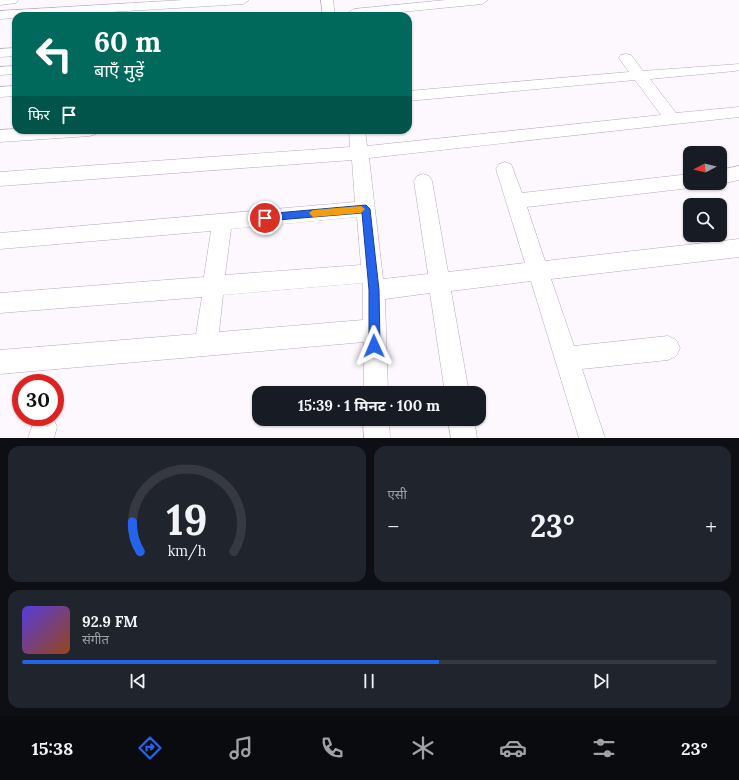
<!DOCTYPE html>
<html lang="hi">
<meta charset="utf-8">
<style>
:root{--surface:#171b24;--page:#20242c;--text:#f1f3f6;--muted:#9ea1a6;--line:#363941;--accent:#2563eb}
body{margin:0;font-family:Lora,"Noto Sans Devanagari",serif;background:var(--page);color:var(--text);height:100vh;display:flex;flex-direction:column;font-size:15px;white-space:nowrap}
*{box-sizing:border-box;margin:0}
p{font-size:13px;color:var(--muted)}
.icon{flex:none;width:22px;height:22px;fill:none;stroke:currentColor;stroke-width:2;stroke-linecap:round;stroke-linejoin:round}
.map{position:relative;height:438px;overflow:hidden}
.drawer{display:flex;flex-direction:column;gap:8px;padding:8px;background:#0d0f14;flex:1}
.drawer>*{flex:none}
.guide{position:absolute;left:12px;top:12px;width:400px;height:122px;border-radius:12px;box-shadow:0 1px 3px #0004;background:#00695c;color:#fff;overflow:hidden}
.needle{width:26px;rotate:263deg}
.controls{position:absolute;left:683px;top:146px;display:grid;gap:8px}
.controls a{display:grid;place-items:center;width:44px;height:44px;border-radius:8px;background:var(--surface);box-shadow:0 1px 3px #0004;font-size:20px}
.speed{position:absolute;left:12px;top:374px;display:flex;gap:8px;font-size:20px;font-weight:700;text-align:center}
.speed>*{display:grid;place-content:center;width:52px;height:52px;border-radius:50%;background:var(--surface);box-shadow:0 1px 3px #0004;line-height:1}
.speed .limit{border:6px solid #d22;background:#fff;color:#111}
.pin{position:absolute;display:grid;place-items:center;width:34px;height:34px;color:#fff;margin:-17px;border:2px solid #fff;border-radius:50%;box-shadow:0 1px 4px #0007}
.me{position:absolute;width:44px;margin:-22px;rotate:359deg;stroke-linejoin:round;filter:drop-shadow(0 0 3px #0008)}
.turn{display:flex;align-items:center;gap:14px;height:84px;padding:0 16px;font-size:18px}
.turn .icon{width:52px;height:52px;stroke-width:2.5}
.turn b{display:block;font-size:28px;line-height:34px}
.then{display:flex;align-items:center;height:38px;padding:0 16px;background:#0003;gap:8px;font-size:15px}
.big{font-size:30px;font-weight:700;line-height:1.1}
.drawer .widget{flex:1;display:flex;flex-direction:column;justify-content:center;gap:6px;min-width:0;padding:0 14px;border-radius:12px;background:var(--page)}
.drawer .dial{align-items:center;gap:0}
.dial svg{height:104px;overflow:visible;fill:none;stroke:var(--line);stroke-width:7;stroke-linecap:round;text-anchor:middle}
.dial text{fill:var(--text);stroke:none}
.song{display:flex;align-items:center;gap:12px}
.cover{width:48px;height:48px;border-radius:6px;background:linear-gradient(135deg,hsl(250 70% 55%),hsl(20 70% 35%))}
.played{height:4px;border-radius:2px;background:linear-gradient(90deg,var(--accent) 60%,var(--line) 60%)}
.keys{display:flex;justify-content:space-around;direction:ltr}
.heat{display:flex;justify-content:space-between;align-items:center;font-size:22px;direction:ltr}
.drawer .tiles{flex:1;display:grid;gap:8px;grid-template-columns:1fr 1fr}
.widget:last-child{grid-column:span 2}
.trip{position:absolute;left:252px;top:386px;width:234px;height:40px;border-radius:12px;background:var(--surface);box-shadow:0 1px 3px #0004;font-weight:700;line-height:40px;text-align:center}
.tab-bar{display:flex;height:64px;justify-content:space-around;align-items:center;background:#090b0e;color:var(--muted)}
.tab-bar .icon{width:28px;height:28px}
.tab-bar .current{color:var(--accent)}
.tab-bar b{font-size:18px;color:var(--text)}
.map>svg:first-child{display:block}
</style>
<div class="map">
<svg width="739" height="438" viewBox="0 0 739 438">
<rect width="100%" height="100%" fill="#fdf8fe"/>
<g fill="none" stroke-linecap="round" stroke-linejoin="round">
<g stroke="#bba7bf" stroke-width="1">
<g id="minor">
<polygon points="0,0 18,0 16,3 0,5"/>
<polygon points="184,0 249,0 243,4 44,16 16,16 16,18 0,19 0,11"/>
<polygon points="321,0 333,0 335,16 323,16"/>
<polygon points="446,0 488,0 482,4 361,16 351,16 348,13 354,9"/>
<polygon points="16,48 16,56 0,57 0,49"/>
<path d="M626 54 631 55 643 71 739 64V70L735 71 650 79 676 113 739 107V117L369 158 383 279 428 274 414 181 417 176 423 174 429 176 432 181 448 272 525 263 496 169 499 164 505 162 511 164 522 193 690 174V183H698L696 186 690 188 527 207 545 261 739 239V257L551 279 574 346 668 336 676 340 680 348 676 356 668 360 582 369 605 438H579L531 281 451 291 469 393H445L430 293 385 299 388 393H364V342L0 374V350L196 334 202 297 0 313V293L204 277 211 231 0 249V233L355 202 352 160 0 186V172L350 147 349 130H365L367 146 661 115 635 80 408 101V91L629 72 619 58 621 55ZM357 217 361 265 225 275 231 229ZM363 283V320L219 332 223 295Z"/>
<polygon points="16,66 16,74 0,75 0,67"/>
<polygon points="16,86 16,96 0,97 0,87"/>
<polygon points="16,129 16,130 98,130 96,134 90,136 0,142 0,130"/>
<polygon points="739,166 739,180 720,184 717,183 720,183 720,170"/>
<polygon points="37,417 53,418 57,427 54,438 28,438 35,418"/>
<polygon points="363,419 389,419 390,438 364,438"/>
<polygon points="448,419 474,419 477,438 451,438"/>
</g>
</g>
<use href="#minor" fill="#fff" fill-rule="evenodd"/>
</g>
<polygon fill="#2563eb" stroke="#184099" points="366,205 370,209 379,290 380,346 378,350 374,352 370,350 369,346 369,290 362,213 265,221 260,218 265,214"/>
<polygon fill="#f59e0b" points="361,206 365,209 361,213 313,217 309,213 313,210"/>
</svg>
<div class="controls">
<a><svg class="needle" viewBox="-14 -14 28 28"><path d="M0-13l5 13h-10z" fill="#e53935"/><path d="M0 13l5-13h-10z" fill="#9ea1a6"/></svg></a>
<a><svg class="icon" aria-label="search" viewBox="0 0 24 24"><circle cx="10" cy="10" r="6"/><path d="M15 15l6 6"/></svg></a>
</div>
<div class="speed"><div class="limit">30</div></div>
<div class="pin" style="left:265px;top:218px;background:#d93025"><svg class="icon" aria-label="arrive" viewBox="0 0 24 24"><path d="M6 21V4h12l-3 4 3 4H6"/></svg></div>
<svg class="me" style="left:374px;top:346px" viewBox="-20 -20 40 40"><path d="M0-17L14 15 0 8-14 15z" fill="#2563eb" stroke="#fff" stroke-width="4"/></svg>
<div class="trip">15:39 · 1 मिनट · 100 m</div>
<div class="guide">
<div class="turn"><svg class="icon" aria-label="left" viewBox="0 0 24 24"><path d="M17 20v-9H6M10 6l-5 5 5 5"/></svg><div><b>60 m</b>बाएँ मुड़ें</div></div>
<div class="then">फिर<svg class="icon" aria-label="arrive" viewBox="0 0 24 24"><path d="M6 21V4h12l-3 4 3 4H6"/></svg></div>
</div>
</div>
<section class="drawer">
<div class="tiles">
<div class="widget dial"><svg viewBox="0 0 100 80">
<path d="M14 69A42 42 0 1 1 86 69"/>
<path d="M14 69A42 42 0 0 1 8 46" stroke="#2563eb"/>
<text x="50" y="56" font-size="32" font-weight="700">19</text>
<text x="50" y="72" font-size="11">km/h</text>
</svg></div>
<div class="widget"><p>एसी</p>
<div class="heat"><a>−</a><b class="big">23°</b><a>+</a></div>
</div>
<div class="widget">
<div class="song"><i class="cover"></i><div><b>92.9 FM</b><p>संगीत</p></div></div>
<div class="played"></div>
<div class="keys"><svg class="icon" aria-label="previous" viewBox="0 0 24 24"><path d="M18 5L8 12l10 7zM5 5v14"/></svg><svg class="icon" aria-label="pause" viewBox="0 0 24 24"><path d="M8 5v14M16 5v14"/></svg><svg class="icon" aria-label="next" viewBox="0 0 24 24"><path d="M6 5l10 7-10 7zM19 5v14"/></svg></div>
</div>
</div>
</section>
<nav class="tab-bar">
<b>15:38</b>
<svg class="icon current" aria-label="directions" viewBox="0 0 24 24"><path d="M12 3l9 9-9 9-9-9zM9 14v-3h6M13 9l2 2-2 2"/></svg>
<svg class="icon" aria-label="music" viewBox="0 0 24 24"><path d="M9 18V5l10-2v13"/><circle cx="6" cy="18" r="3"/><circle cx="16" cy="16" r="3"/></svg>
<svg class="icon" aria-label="phone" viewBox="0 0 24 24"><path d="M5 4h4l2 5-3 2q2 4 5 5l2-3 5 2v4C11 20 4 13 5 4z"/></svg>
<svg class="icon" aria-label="climate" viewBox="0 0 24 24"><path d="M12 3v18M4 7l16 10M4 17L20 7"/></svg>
<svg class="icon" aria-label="car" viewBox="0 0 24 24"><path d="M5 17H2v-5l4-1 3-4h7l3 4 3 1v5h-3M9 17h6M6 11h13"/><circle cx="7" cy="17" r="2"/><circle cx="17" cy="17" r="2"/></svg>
<svg class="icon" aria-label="filters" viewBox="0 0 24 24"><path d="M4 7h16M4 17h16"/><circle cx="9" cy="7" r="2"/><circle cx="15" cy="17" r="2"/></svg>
<b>23°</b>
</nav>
